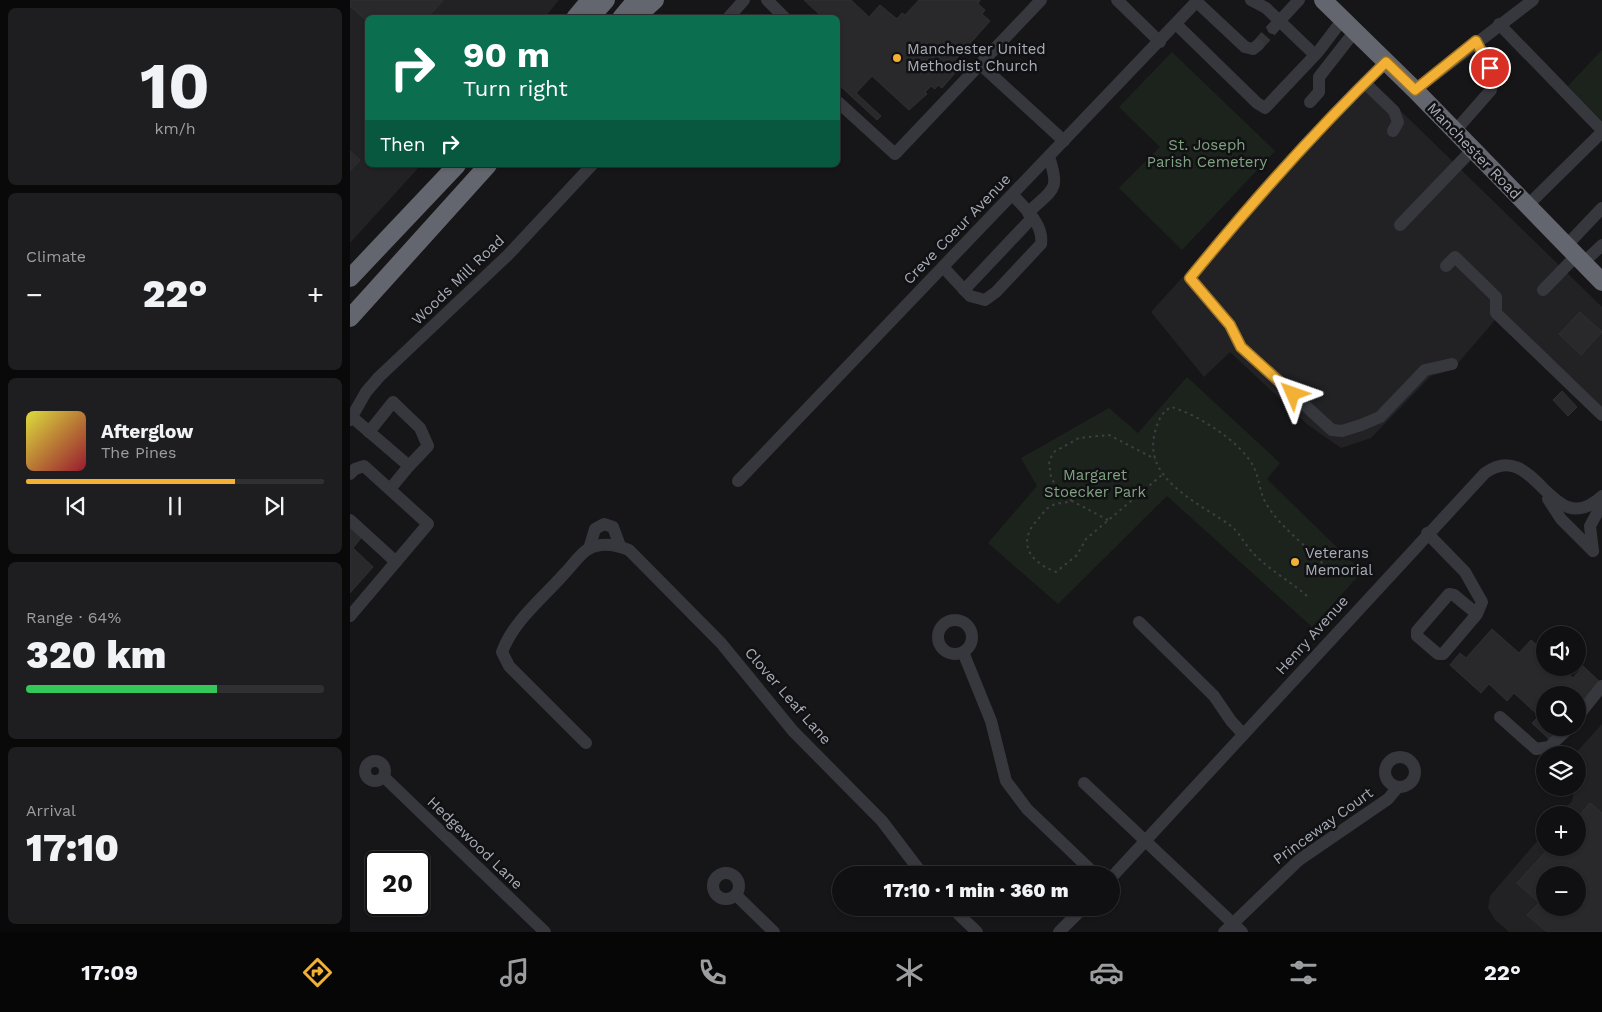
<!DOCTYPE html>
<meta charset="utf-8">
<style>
:root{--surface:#101012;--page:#1e1e20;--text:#f1f3f6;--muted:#9c9d9f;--line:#303032;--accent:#f2b134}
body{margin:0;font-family:"Work Sans",sans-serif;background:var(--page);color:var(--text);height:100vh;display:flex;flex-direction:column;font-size:19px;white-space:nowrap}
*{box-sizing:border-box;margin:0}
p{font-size:16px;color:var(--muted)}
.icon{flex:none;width:28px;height:28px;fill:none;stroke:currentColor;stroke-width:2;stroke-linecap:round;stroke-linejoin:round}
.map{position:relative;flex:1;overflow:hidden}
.drawer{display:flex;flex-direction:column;gap:8px;padding:8px;background:#09090a;width:350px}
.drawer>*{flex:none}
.top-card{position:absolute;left:15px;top:15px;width:475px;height:152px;border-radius:8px;box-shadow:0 1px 4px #0004,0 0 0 1px var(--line);background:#0b6e4f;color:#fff;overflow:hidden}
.controls{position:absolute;left:1186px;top:626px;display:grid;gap:10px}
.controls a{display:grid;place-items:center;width:50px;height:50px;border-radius:50%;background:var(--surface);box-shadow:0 1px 4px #0004,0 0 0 1px var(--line);font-size:25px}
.speed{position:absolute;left:15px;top:851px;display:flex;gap:10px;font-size:25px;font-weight:700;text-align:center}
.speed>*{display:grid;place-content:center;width:65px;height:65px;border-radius:50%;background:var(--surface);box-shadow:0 1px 4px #0004,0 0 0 1px var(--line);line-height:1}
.speed .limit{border:2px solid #111;border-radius:8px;background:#fff;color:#111}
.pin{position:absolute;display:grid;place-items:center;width:42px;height:42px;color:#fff;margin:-21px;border:2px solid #fff;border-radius:50%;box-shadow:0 1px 5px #0007}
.me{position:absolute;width:55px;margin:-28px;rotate:313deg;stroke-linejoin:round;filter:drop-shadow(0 0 4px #0008)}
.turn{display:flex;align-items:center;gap:18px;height:105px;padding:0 15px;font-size:22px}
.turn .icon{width:65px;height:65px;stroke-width:2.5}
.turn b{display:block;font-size:35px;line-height:42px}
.then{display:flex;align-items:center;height:48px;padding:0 15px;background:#0003;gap:10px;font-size:19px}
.big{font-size:38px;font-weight:800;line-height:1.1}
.drawer .widget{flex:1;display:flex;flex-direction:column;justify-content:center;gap:8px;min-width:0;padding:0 18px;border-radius:8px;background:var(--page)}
.drawer .dial{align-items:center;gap:0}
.dial b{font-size:65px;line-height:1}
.song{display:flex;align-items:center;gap:15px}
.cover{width:60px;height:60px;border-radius:8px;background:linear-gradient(135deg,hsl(60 70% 55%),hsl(350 70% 35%))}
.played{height:5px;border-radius:2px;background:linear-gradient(90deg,var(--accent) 70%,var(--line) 70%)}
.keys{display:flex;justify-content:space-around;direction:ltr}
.heat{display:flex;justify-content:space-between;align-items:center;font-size:28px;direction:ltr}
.charge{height:8px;border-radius:4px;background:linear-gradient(90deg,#34c759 64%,var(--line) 0)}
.trip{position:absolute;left:482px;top:866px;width:288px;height:50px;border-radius:25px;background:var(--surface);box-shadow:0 1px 4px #0004,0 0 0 1px var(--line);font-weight:800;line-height:50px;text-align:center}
.tab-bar{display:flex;height:80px;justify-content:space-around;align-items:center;background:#060607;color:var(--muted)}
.tab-bar .icon{width:35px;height:35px}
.tab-bar .active{color:var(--accent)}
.tab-bar b{font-size:22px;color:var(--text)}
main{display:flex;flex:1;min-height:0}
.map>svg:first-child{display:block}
</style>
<main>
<section class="drawer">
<div class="widget dial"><b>10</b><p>km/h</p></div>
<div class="widget"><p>Climate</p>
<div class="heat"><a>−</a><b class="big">22°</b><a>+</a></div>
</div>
<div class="widget">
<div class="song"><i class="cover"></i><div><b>Afterglow</b><p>The Pines</p></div></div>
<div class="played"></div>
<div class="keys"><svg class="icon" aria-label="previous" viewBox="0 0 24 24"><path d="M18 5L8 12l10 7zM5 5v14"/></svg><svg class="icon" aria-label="pause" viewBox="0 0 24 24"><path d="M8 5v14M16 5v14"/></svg><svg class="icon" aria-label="next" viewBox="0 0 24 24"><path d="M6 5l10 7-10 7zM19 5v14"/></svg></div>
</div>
<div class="widget"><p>Range · 64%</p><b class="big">320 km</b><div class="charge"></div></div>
<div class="widget"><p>Arrival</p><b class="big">17:10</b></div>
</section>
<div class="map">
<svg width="1252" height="932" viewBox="0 0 1252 932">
<rect width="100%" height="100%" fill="#161618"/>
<g fill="#222225" fill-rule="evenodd">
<polygon points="0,0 209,0 195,17 18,18 18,165 71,165 0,243"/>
<polygon points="1015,76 1252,307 1252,407 1152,312 1102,370 1081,376 1021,438 991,448 958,425 880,352 854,377 801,312"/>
<path d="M1252 724V932H1159L1145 920 1138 908 1140 896 1195 832V848H1228V815H1209L1222 801 1225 788H1228L1229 770 1228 755H1224ZM1195 875H1228V908H1195Z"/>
</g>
<g fill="#1c231d">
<polygon points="1252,50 1252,121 1218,86"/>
<polygon points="822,52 925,151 832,250 769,188 810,147 769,107"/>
<polygon points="837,377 930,463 917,479 1012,572 962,627 817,496 708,604 638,543 687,486 671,458 759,408 788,433"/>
</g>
<g fill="#29292c" stroke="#303034" fill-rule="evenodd">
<polygon points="0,0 93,0 77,18 18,18 18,22 0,6"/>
<polygon points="454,0 501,0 519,17 530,5 547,19 552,13 555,15 569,0 630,0 628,4 635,10 632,14 640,21 601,65 603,67 601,70 605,73 592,88 588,85 585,89 581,86 575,92 577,94 559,110 522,76 506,93 531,116 527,120 488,84 488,18 468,18 470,15"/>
<polygon points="0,151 10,160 0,171"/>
<polygon points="1230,312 1252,332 1231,355 1209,334"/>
<polygon points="1212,391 1227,407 1218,416 1203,400"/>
<polygon points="0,528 11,538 3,548 23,567 0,593"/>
<polygon points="1142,629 1169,653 1181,640 1195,652 1195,668 1212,668 1223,678 1233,666 1250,682 1228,707 1228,695 1195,695 1195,728 1209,728 1199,739 1182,723 1189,716 1164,693 1157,701 1139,684 1131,693 1100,665 1110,653 1116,658"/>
<path d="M1240 803 1252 813V932H1197L1177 915 1189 903 1167 883 1199 848H1228V817ZM1195 875H1228V908H1195Z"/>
</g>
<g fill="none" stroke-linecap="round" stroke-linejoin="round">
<polyline stroke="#333438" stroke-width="12" stroke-dasharray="12 6" stroke-linecap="butt" points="908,45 923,28"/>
<g stroke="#3d3f44" stroke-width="2" stroke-dasharray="2.5 4" stroke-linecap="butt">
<polyline points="722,501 710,491 701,478 699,461 704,452 729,438 759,435 805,459"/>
<path d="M758 520 722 501C715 503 705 503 699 507 696 509 693 513 691 516 666 540 677 561 706 572L727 555 736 539 813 474"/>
<path d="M957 596C940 581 919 570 903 553 895 545 890 533 881 526 850 503 792 480 805 432 808 421 811 413 821 407 847 414 891 442 903 466 910 478 909 493 917 505 933 531 961 548 980 572"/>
</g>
<g stroke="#37383d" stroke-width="12">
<polyline points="417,0 435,18"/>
<polyline points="767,0 810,42"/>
<polyline points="901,0 916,8 965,55"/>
<polyline points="847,2 895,47 903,49 908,45"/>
<polyline points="378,18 394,0"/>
<polyline points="826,24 907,103 915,108 968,52 993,19"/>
<polyline points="1149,24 1252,130"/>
<polyline points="923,28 949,0"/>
<path d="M1036 62C966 130 902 202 840 278L880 325 891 347 982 430 992 431 1011 425 1030 417 1075 370 1102 364"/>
<polyline points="630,64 714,141"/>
<polyline points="1015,83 1044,111 1048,122 1043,131"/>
<polyline points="1065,90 1183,0"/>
<polyline points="488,102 545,154 691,0"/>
<polyline points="960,102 969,92 969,77 1005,31"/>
<polyline points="1105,131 1141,90 1140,68 1126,41"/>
<polyline points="1177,206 1252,132"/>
<path d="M678 213C702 189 711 192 699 157"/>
<polyline points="1050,225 1123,149"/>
<polyline points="1216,246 1252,208"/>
<polyline points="1233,263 1252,245"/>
<polyline points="1096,266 1105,257 1146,297 1146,313 1252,415"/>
<path d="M593 267 620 296 635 300 646 292 691 244C694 224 675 209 663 195"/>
<polyline points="614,290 682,218"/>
<polyline points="1193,290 1226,256"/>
<polyline points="2,417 59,466 40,489"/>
<polyline points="0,420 16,392 29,377 158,255 242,165"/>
<polyline points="19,432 43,402 70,428 78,446 59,466"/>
<polyline points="0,474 5,469 14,466 78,524 0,616"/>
<polyline points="388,481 848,0"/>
<polyline points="1198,499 1211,519 1243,551"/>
<polyline points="0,520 46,562"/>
<polyline points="1077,533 1115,572 1132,602 1127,614 1093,654 1088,654 1067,636 1067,631 1099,594 1104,595 1127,614"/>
<polyline points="239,549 245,529 254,524 263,527 270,546"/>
<polyline points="1243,551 1240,526 1252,504"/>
<circle cx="605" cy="637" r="17"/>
<polyline points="789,622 864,696 881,721 893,734"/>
<polyline points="613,652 641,721 656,781 677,809 746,875"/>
<polyline points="1228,716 1252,686"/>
<polyline points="1150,717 1186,749 1199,747 1219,728"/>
<path d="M236 743 159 666 152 652C164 620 192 599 214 574 222 566 229 555 238 549 251 542 267 545 279 550L371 643 443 731 532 821 573 875"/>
<circle cx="1050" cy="772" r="15"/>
<circle cx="25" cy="771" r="10"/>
<polyline points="34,777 195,932"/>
<polyline points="734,783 892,932"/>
<circle cx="376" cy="886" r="13"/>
<path d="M761 878 1135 473C1186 436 1201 544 1252 496"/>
<polyline points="386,895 424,932"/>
<polyline points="602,908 627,932"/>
<polyline points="709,932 733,908"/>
<polyline points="874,932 949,860 1038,799 1048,787"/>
</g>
<g stroke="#63666e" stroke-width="18">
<polyline points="973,0 1065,90 1252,282"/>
<polyline points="225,18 240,0"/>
<polyline points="240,18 256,0"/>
<polyline points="271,18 286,0"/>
<polyline points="285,18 305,0"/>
<polyline points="0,278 107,165"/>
<polyline points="0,318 138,165"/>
</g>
</g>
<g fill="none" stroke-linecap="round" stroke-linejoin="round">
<g stroke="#9d7322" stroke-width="12">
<path id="route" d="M943 394 891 347 880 325 840 278C902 202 966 130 1036 62L1065 90 1126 41 1140 68"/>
</g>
<use href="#route" stroke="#f2b134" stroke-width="9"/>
</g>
<g fill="#f2b134" stroke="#111113" stroke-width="2">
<circle cx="547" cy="58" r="5"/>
<circle cx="945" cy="562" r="5"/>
</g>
<g text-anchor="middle" stroke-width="5" stroke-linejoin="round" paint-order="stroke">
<g font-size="15" fill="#a8adb8" stroke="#111113" text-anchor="start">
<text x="557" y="54">Manchester United<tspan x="557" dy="17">Methodist Church</tspan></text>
<text x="955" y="558">Veterans<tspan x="955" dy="17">Memorial</tspan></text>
</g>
<g font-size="15" fill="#7fa381" stroke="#111113">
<text x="857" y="150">St. Joseph<tspan x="857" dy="17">Parish Cemetery</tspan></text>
<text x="745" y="480">Margaret<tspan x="745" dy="17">Stoecker Park</tspan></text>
</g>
<g font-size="15" fill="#a8adb8" stroke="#111113">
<text transform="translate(1124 151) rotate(46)" y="5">Manchester Road</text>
<text transform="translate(607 229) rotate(-46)" y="5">Creve Coeur Avenue</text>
<text transform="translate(108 280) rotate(-44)" y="5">Woods Mill Road</text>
<text transform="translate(962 635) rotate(-48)" y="5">Henry Avenue</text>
<text transform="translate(438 696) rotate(49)" y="5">Clover Leaf Lane</text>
<text transform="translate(973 826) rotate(-36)" y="5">Princeway Court</text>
<text transform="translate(125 843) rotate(44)" y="5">Hedgewood Lane</text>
</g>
</g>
</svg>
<div class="controls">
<a><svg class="icon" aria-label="sound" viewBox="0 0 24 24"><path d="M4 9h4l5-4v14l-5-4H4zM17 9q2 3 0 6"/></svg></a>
<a><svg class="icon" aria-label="search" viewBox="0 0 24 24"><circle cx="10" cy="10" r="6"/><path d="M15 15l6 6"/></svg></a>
<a><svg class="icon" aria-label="layers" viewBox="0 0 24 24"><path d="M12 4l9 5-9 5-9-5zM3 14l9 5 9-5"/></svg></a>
<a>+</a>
<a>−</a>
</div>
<div class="speed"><div class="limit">20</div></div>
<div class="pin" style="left:1140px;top:68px;background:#d93025"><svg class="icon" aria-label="arrive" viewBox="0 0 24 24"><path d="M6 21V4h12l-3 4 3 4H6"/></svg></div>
<svg class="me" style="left:943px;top:394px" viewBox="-20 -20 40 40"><path d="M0-17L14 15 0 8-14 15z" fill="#f2b134" stroke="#fff" stroke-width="4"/></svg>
<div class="trip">17:10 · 1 min · 360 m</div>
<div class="top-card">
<div class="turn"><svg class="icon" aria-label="right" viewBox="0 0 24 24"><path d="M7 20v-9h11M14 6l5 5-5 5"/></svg><div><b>90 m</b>Turn right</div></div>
<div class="then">Then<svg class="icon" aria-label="right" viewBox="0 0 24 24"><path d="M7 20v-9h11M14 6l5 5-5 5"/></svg></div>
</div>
</div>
</main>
<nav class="tab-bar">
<b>17:09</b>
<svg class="icon active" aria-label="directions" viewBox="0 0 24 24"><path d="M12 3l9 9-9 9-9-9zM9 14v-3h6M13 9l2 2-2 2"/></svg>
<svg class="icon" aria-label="music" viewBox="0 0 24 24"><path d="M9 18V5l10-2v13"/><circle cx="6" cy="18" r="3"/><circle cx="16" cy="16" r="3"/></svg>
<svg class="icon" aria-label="phone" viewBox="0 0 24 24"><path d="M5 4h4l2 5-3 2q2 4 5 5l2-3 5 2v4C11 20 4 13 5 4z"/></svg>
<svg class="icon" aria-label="climate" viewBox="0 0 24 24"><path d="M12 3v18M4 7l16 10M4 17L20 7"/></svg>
<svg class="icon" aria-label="car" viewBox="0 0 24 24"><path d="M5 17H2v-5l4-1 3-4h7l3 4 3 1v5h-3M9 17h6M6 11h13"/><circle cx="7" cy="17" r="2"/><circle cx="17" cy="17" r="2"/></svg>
<svg class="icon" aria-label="filters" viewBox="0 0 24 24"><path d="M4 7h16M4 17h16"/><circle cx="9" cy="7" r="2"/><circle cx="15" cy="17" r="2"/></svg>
<b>22°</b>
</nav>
